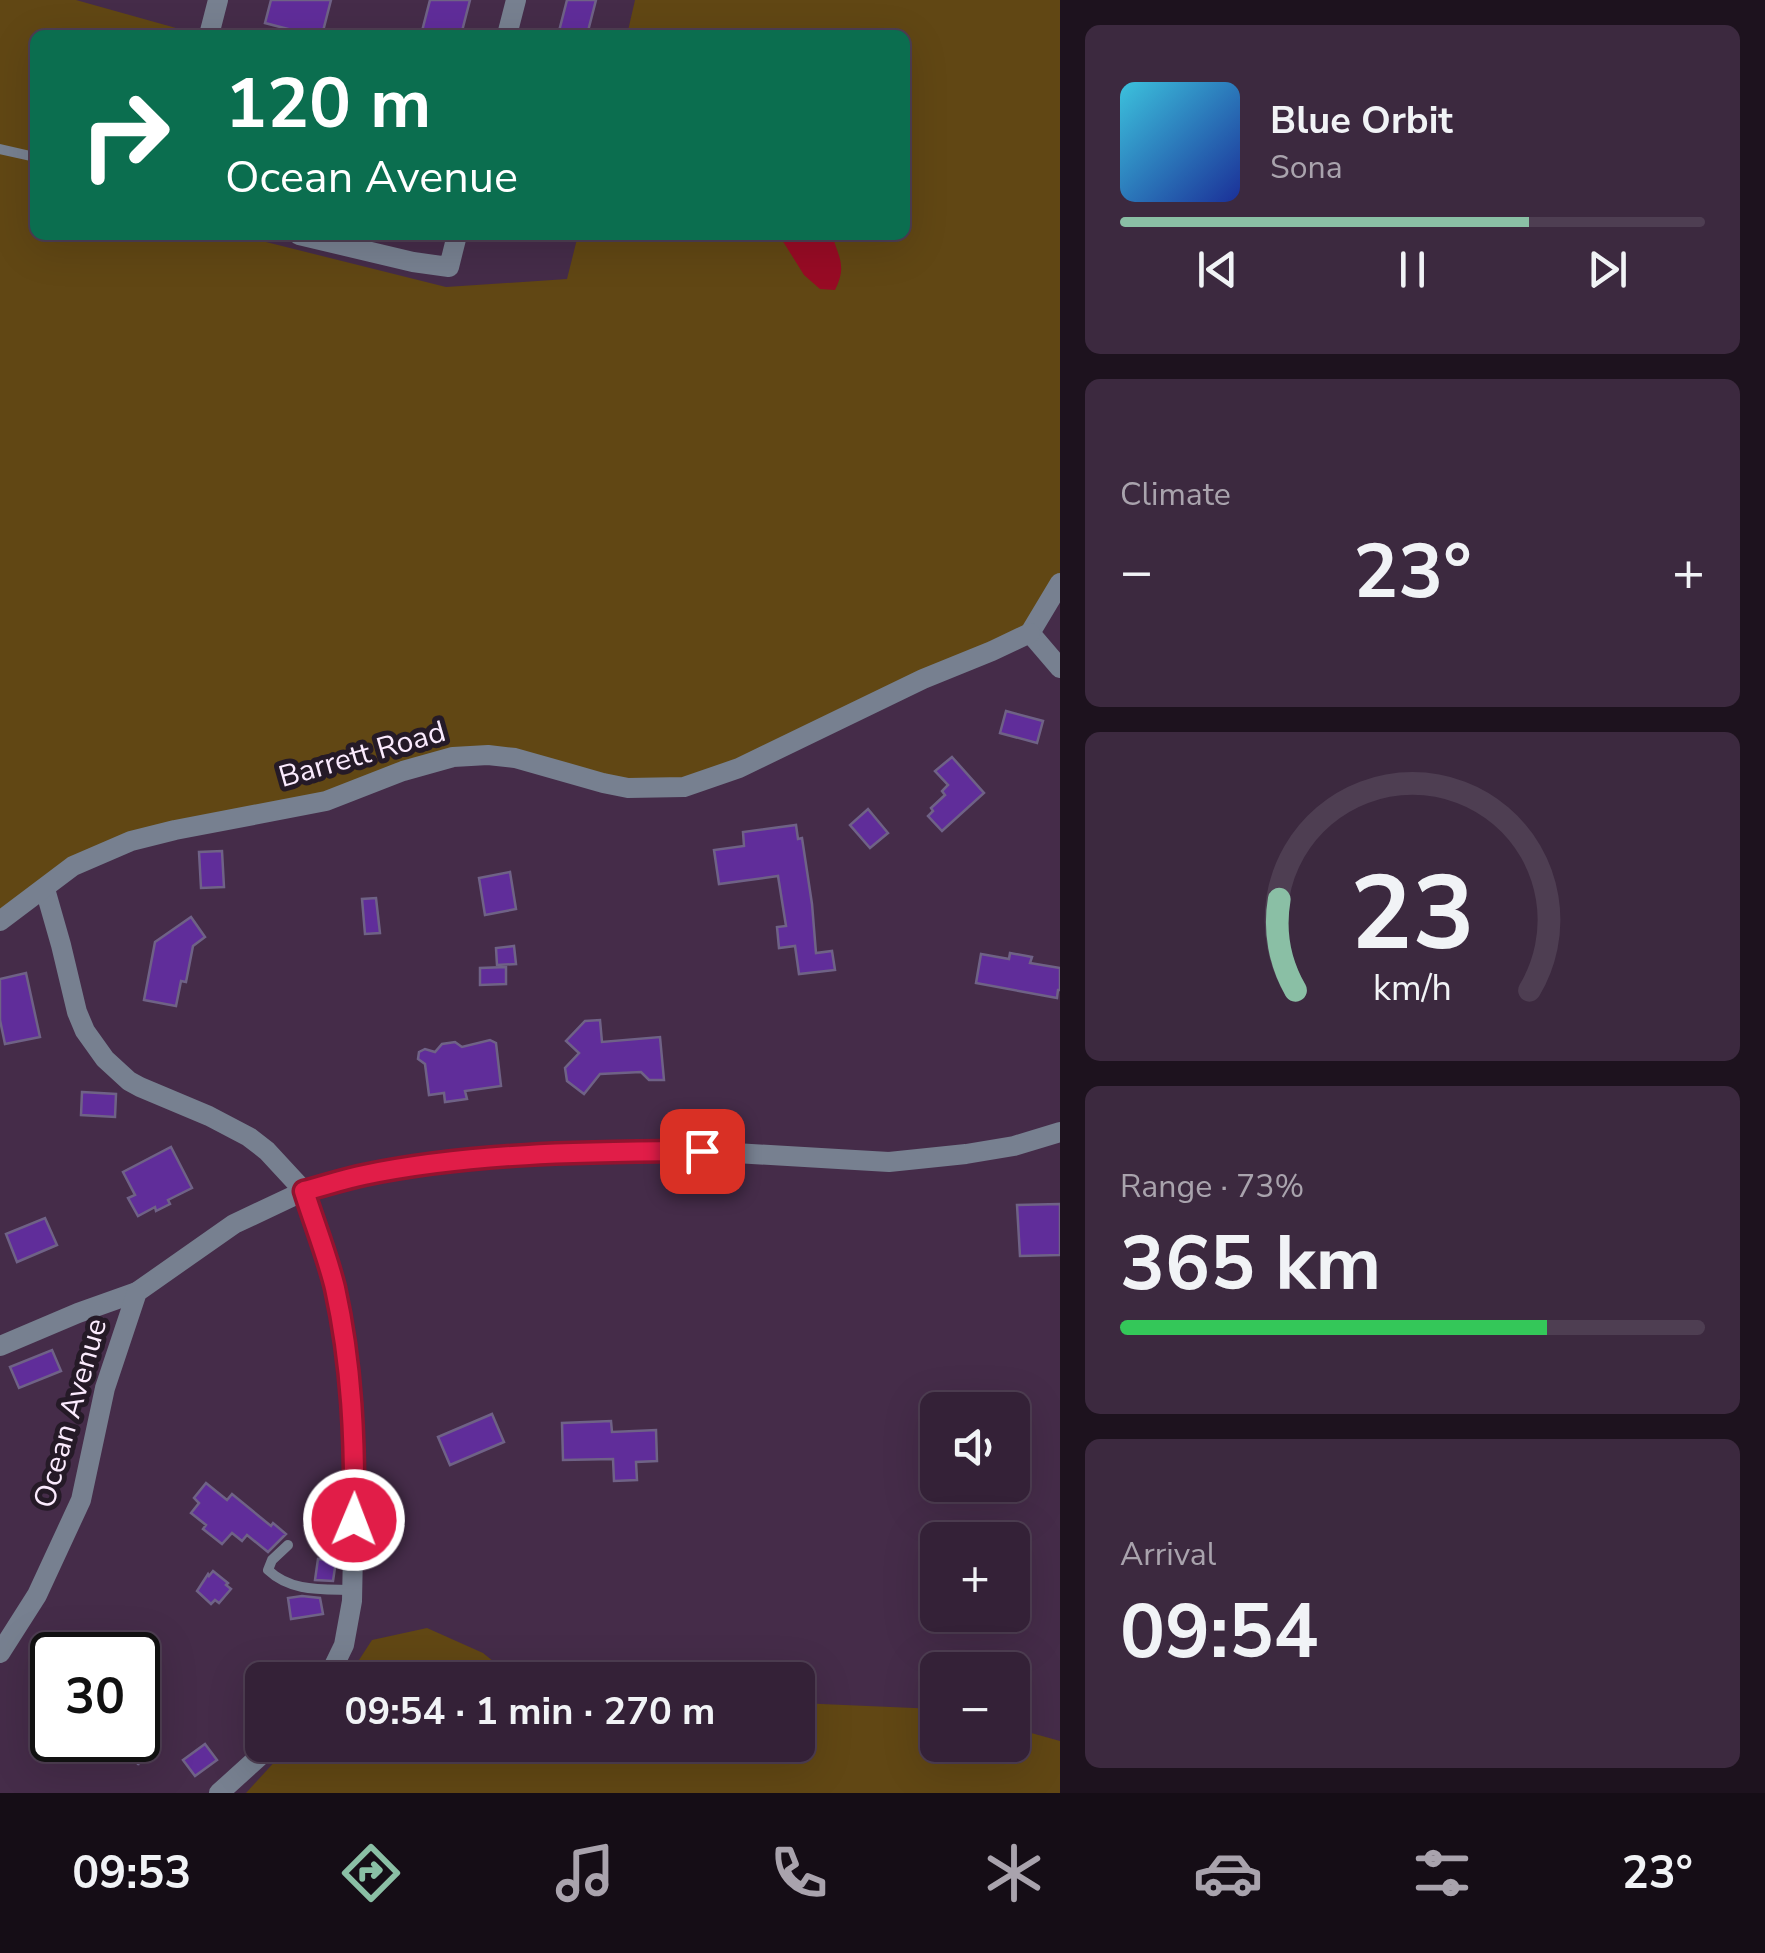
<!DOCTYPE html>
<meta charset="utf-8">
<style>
:root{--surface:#342137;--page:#3c293f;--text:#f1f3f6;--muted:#a9a3ad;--line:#4e3e52;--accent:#8abfa5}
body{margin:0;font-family:"Nunito Sans",sans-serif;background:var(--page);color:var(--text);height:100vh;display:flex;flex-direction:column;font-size:38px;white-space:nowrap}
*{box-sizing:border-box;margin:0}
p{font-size:32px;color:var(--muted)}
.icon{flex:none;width:55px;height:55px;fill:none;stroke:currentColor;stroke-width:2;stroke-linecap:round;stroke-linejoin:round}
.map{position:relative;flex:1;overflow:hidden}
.side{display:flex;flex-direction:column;gap:25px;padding:25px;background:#1d121e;width:705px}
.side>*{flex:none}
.banner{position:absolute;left:30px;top:30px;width:880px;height:210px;border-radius:15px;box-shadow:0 10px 40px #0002,0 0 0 2px var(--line);background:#0b6e4f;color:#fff;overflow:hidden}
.tools{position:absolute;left:920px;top:1392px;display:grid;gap:20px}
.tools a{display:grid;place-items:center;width:110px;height:110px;border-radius:15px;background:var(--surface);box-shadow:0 10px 40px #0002,0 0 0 2px var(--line);font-size:50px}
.speed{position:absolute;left:30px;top:1632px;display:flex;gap:20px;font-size:50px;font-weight:700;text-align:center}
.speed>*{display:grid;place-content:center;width:130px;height:130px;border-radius:50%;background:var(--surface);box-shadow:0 10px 40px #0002,0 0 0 2px var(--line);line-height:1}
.speed .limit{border:5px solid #111;border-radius:15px;background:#fff;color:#111}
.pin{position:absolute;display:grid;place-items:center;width:85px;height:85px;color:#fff;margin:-42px;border-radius:20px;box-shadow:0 5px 15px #0006}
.me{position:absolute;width:110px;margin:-55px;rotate:1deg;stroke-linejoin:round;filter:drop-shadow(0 0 8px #0008)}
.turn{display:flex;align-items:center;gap:35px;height:210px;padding:0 30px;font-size:45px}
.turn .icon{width:130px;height:130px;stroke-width:2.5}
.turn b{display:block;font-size:70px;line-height:85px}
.big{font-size:75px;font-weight:700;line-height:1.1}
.side .card{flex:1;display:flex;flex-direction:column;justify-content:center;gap:15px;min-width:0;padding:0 35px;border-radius:15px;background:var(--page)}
.side .dial{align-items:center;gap:0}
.dial svg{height:260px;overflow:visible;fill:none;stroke:var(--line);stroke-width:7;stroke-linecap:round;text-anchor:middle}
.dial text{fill:var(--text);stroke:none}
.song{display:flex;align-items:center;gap:30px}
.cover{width:120px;height:120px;border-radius:15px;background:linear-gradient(135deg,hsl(190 70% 55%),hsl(230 70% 35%))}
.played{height:10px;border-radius:5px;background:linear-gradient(90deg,var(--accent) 70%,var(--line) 70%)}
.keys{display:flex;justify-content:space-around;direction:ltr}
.heat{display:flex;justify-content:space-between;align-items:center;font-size:55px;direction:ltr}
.charge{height:15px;border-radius:8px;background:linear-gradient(90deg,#34c759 73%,var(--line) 0)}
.trip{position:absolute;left:245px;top:1662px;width:570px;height:100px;border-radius:15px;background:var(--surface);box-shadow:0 10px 40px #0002,0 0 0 2px var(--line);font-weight:700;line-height:100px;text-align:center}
.dock{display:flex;height:160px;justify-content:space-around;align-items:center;background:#150d16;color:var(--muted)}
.dock .icon{width:70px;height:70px}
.dock .current{color:var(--accent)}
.dock b{font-size:45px;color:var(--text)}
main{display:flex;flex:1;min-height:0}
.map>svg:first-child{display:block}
</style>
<main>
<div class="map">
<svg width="1060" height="1793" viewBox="0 0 1060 1793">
<rect width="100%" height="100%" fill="#452c49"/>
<g fill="#614714">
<polygon points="0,0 76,0 201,35 35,35 35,235 238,235 446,287 567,279 578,235 905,235 905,35 627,35 635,0 1060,0 1060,579 1025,629 684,787 628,788 488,755 101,854 0,921"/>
<polygon points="427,1628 483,1653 516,1680 346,1680 372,1640"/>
<polygon points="798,1703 937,1709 938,1745 1012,1745 1013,1728 1060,1741 1060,1793 246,1793 290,1745 798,1745"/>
</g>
<path fill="#980b25" d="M779 235H832C839 258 847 266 835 290L820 289 804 275Z"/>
<g fill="#602d9a" stroke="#6f6286" stroke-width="2.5">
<polygon points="271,0 331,0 322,35 311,35 265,23"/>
<polygon points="430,0 470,0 461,35 421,35"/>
<polygon points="567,0 596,0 587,35 558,35"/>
<polygon points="1006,711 1043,721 1037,743 1000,733"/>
<polygon points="952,757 984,793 942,831 928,816 933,811 931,808 945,795 942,791 948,785 935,771"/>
<polygon points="868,809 888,833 870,848 850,825"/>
<polygon points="796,825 798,839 802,838 812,904 816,953 832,951 835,970 799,974 795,946 779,948 777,927 786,926 778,876 719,884 714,850 744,846 743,832"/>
<polygon points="222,851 224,887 201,888 199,852"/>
<polygon points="510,872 516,909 485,915 479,878"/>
<polygon points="376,898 380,933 365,934 362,899"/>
<polygon points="191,917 205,937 193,946 186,982 181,981 176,1006 144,1000 155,942"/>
<polygon points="514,946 516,964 497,965 496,948"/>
<polygon points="1010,953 1032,957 1030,963 1060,968 1060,990 1058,990 1057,998 976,983 981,954 1009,959"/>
<polygon points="506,967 506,984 480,985 480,968"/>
<polygon points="26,973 40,1037 5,1044 0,1020 0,979"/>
<polygon points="600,1020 602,1042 660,1037 664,1080 649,1080 641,1072 600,1074 584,1094 567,1081 565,1068 579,1053 566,1041 585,1021"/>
<polygon points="490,1040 496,1043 501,1086 465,1091 467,1099 445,1102 444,1093 429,1095 425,1064 418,1059 419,1052 425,1049 435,1052 442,1044 455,1042 462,1047"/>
<polygon points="82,1092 116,1094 115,1117 81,1115"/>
<polygon points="171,1147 192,1188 168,1200 170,1204 156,1211 155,1207 138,1216 128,1198 135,1195 123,1172"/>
<polygon points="1060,1204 1060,1255 1020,1256 1017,1205"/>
<polygon points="45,1218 57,1245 17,1262 6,1234"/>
<polygon points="52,1350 61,1371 19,1388 10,1367"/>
<polygon points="492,1414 504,1442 450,1465 438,1437"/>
<polygon points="611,1421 612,1432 656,1430 657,1461 636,1462 637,1480 614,1481 613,1459 563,1460 562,1423"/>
<polygon points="206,1483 227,1500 232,1494 271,1526 273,1523 286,1534 268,1552 247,1535 242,1541 232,1533 222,1544 203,1529 206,1525 191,1513 199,1503 194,1498"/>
<polygon points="318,1559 336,1561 333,1581 315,1580"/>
<polygon points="213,1571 228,1583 226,1585 231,1589 219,1603 215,1600 211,1604 197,1591 208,1574 209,1576"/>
<polygon points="302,1596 320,1598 323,1614 291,1619 288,1598"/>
<polygon points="138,1722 154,1731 138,1765 138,1760 122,1752 120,1756 87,1740 138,1740"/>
<polygon points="205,1744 217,1760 195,1776 183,1760"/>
</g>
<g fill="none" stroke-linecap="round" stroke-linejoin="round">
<g stroke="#778090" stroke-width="10">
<polyline points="0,149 35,157"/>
<path d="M288 1545 272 1560 268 1570C291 1592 322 1589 352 1590"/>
</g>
<g stroke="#778090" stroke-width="20">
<polyline points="209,35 218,0"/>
<polyline points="507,35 516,0"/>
<polyline points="299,235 413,262 449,267 457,235"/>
<polyline points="1030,633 1060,583"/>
<polyline points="1030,633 1060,668"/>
<polyline points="45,889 61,945 77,1012 85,1031 105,1059 129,1081 140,1087 209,1116 249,1137 267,1151 304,1191 334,1285 350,1371 355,1454 352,1601 344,1645 327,1680"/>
<polyline points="0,921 73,866 131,841 175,830 326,801 403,771 453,757 488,755 515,758 603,783 628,788 684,787 739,768 923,679 992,651 1030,633"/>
<polyline points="0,1346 78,1313 137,1292"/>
<polyline points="0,1653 37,1595 81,1500 105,1388 137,1292 234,1224 304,1191 360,1175 462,1160 570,1152 702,1151 889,1162 966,1154 1014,1146 1060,1132"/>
<polyline points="219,1793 272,1745"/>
</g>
</g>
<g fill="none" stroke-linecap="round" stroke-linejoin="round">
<g stroke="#92132f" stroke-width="25">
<path id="route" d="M354 1520C355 1441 352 1365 335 1288 327 1255 314 1223 304 1191 324 1186 344 1179 364 1175 475 1152 589 1152 702 1151"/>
</g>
<use href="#route" stroke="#e11d48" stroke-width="18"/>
</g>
<g text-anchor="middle" stroke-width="10" stroke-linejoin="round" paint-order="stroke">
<g font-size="30" fill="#fbebfe" stroke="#251a27">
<text transform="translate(362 754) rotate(-16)" y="10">Barrett Road</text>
<text transform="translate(70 1413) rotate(-74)" y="10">Ocean Avenue</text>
</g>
</g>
</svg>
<div class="tools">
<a><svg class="icon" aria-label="sound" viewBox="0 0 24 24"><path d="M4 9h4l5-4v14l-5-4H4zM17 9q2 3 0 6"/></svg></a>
<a>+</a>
<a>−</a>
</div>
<div class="speed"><div class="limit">30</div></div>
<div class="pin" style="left:702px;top:1151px;background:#d93025"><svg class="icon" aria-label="arrive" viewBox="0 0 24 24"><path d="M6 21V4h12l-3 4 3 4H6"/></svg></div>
<svg class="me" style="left:354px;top:1520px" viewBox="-20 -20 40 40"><circle r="17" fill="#e11d48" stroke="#fff" stroke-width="3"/><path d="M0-11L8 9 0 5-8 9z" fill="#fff"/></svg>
<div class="trip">09:54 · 1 min · 270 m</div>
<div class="banner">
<div class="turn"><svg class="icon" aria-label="right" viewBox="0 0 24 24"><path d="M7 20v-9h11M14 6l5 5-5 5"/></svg><div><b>120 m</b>Ocean Avenue</div></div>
</div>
</div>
<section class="side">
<div class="card">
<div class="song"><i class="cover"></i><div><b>Blue Orbit</b><p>Sona</p></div></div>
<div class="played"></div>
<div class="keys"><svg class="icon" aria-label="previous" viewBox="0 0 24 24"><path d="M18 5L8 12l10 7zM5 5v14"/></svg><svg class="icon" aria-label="pause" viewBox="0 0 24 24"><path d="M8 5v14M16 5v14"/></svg><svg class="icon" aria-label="next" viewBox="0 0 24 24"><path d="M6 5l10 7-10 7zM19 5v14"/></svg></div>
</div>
<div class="card"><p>Climate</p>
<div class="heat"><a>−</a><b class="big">23°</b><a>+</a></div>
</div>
<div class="card dial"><svg viewBox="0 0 100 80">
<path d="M14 69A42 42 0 1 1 86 69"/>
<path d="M14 69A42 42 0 0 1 9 41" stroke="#8abfa5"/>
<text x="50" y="56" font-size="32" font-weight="700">23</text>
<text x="50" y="72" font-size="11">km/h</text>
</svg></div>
<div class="card"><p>Range · 73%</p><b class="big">365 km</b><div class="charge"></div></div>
<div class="card"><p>Arrival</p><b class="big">09:54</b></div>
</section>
</main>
<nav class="dock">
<b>09:53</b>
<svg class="icon current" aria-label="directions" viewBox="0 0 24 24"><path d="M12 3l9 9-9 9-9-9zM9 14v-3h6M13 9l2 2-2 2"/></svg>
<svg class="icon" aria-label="music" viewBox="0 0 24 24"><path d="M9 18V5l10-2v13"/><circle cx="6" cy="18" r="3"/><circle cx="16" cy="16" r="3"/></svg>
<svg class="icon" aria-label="phone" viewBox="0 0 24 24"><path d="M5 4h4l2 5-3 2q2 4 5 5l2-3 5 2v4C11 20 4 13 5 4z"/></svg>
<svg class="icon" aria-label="climate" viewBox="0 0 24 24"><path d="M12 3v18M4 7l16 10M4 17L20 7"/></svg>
<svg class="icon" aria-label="car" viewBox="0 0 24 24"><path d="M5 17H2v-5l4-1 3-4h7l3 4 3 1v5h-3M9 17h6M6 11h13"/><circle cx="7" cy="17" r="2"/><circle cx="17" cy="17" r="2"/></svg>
<svg class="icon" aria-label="filters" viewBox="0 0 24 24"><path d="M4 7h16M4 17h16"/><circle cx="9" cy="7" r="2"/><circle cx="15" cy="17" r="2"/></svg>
<b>23°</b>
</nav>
